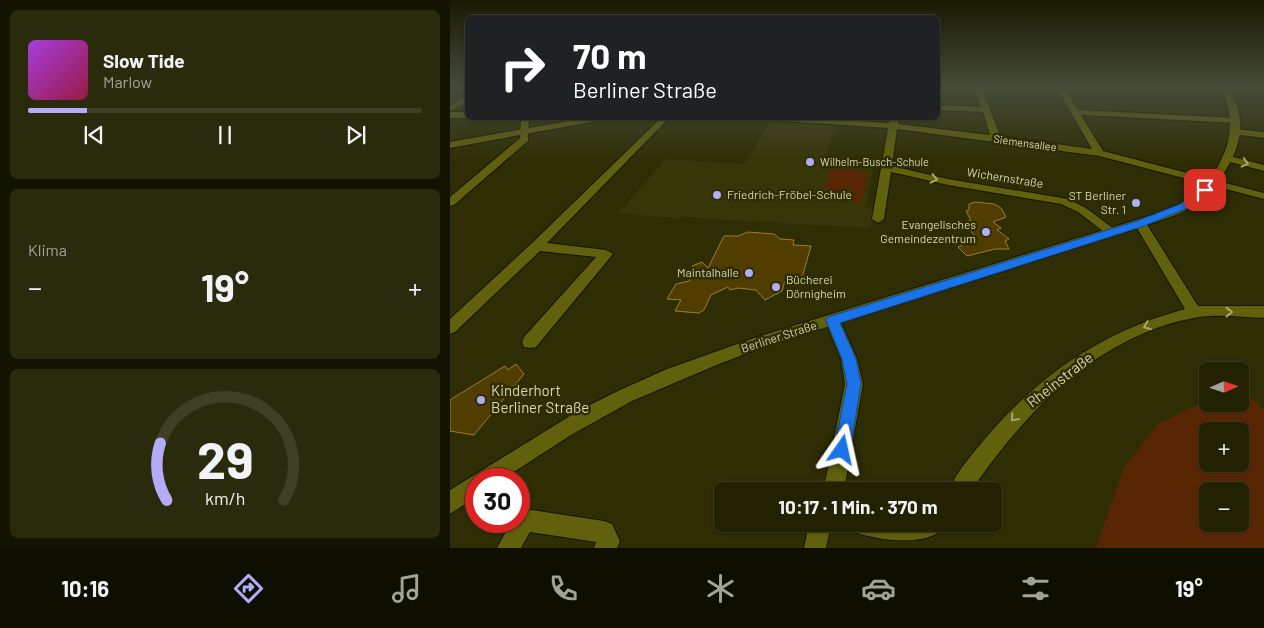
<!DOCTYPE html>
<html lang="de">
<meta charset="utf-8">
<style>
:root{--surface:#222203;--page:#2a2a0d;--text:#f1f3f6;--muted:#a2a49a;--line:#3f3f25;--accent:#b4acf9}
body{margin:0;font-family:Barlow,sans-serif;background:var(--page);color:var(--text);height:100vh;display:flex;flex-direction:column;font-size:19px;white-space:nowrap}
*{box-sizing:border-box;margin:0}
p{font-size:16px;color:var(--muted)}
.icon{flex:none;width:28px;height:28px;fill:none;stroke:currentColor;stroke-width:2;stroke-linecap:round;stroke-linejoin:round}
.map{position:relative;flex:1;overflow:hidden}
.sheet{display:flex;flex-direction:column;gap:10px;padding:10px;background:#131302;width:450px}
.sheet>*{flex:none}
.banner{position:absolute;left:15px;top:15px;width:475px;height:105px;border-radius:8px;box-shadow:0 1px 4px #0004,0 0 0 1px var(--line);background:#202124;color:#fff;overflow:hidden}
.needle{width:32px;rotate:87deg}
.controls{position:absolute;left:749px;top:362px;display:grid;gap:10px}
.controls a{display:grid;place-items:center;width:50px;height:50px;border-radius:8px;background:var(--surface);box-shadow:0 1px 4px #0004,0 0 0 1px var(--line);font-size:25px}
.speed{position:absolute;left:15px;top:468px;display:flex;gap:10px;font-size:25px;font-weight:700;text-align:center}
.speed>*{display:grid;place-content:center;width:65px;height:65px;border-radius:50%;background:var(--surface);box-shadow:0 1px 4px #0004,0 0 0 1px var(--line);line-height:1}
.speed .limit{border:8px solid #d22;background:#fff;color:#111}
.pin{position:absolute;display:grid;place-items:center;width:42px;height:42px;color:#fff;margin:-21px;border-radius:10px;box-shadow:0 2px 8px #0006}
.me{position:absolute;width:55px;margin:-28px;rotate:11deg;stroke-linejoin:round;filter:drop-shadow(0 0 4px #0008)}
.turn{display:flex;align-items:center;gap:18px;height:105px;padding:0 25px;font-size:22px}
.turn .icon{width:65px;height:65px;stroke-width:2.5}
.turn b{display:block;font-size:35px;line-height:42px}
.big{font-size:38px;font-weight:700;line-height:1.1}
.sheet .card{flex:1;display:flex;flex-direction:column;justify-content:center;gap:8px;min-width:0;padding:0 18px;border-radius:8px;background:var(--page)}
.sheet .dial{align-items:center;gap:0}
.dial svg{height:130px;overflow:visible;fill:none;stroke:var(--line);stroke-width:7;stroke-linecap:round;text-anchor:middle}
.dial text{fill:var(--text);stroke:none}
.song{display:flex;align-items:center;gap:15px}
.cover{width:60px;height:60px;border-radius:8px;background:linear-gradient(135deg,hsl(280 70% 55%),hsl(340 70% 35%))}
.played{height:5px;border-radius:2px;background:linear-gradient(90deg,var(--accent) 15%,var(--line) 15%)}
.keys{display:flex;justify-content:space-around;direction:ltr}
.heat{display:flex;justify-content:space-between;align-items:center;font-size:28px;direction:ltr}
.trip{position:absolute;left:264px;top:482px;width:288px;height:50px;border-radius:8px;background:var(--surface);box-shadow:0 1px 4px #0004,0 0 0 1px var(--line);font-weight:700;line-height:50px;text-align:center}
.dock{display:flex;height:80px;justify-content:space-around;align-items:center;background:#0e0e01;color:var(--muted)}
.dock .icon{width:35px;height:35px}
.dock .on{color:var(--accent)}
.dock b{font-size:22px;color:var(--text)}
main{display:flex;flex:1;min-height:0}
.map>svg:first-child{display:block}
</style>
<main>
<section class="sheet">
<div class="card">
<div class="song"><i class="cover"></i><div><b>Slow Tide</b><p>Marlow</p></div></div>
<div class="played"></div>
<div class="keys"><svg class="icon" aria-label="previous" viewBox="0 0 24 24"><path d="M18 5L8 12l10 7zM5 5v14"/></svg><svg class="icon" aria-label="pause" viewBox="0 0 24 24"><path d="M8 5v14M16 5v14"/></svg><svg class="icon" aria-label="next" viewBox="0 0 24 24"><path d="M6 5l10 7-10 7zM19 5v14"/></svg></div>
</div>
<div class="card"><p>Klima</p>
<div class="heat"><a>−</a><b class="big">19°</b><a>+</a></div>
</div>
<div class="card dial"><svg viewBox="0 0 100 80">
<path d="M14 69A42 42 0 1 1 86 69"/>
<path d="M14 69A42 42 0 0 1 10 34" stroke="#b4acf9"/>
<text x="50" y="56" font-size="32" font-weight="700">29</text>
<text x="50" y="72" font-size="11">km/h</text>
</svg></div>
</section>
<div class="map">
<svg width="814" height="548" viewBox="0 0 814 548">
<rect width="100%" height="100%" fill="#2e2d04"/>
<polygon fill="#373608" points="322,119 386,124 375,156 425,160 416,208 426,209 423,224 415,228 233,217 232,219 168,213 216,159 294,164"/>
<g fill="#592605" fill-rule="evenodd">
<polygon points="381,169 418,172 411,202 371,199"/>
<path d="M795 392 814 410V548H646L674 468 708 424 753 402 790 404V393ZM758 431H790V464H758ZM758 491H790V524H758Z"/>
</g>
<g fill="#513d00" stroke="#9a7e35">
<polygon points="525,202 544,204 551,208 556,217 543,222 551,228 547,230 559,239 555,241 559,249 545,249 517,256 508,247 513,245 510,242 514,241 511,239 524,235 520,230 522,228 518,221 521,221 516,211 519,210 519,204"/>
<polygon points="298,232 324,234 330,239 344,240 343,245 361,246 352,278 347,277 346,282 335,281 332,291 315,300 306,290 288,288 280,290 278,287 261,295 254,310 249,313 225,311 231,300 217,299 226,284 239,281 245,270 242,266 252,262 258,268 274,236 288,236"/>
<polygon points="66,364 74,374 24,435 0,431 0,400 55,366 58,370"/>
</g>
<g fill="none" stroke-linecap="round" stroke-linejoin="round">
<g stroke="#151501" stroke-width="2">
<g id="minor">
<polygon points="524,87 532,87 550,136 642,149 606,87 614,87 628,110 789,118 789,122 786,123 631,115 653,151 814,193 814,199 649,156 447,129 442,166 498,179 618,199 636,208 668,232 666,235 658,235 628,212 611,204 498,185 441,172 434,219 428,223 422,219 438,128 332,121 328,118 362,118 439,123 440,118 448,118 448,124 540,135 533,112 488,110 488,105 531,107"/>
<polygon points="18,96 18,102 0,111 0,105"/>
<rect x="0" y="112" width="18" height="6"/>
<polygon points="71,118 79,118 78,141 4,205 0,206 0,197 70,138"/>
<polygon points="211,118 219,118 97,243 156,250 163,254 86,347 80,348 74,347 72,342 74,337 146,257 90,251 5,332 0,334 0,319 82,243"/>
<polygon points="786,129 814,132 814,138 783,134 783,130"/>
<polygon points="776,155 814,165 814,171 772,160 772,156"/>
<path d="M690 219 696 223 748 306H814V318C793 317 770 314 749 317 650 333 574 413 521 491H499C505 473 521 456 533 441 589 375 651 332 735 309L684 223Z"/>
<polygon points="383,314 388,316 407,359 413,384 396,479 391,491 371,491 376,478 395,384 391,359 375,320 378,316"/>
<polygon points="75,509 154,521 162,524 170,541 167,548 144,548 146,542 80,532 71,548 47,548 62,521 69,521 69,512"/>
<polygon points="359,524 381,524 376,548 354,548"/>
<path d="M402 524H496C484 548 428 541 405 532Z"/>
</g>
</g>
<g stroke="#151501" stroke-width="2">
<g id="tertiary">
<path d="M770 87H778C784 97 789 107 790 119 794 151 767 190 741 207 727 216 710 220 694 226L308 349 269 364 182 401 121 435 53 479H26V497L0 514V490L128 411 170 390 217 369 304 338 686 220C701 215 718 211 732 202 772 178 794 129 770 87Z"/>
<polygon points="135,118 151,118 147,121 0,148 0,142"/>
</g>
</g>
<use href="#minor" fill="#61600c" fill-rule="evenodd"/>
<use href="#tertiary" fill="#61600c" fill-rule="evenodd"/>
</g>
<defs><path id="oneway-chevron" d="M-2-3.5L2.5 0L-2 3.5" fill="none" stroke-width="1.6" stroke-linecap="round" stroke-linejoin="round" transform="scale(1.25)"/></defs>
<g stroke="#a7a770">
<use href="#oneway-chevron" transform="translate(795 163) rotate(15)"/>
<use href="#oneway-chevron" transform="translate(484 179) rotate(13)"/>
<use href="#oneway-chevron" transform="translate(779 312)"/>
<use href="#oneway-chevron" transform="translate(697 326) rotate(158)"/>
<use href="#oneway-chevron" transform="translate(564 418) rotate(132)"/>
</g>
<linearGradient id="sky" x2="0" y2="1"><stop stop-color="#191902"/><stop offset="0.53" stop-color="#464c3a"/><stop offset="1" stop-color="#464c3a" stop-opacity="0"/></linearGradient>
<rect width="814" height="163" fill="url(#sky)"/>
<polygon fill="#1a73e8" stroke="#114b97" points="752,188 760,190 740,207 694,226 390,323 406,359 411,384 400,450 398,455 392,458 386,455 384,450 397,384 392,359 376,320 378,317 687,221 733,203"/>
<g fill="#b4acf9" stroke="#2e2d04" stroke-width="2">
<circle cx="360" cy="162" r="5"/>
<circle cx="267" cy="195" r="5"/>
<circle cx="686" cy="203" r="5"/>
<circle cx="536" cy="232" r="5"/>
<circle cx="299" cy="273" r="5"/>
<circle cx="326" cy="287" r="5"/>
<circle cx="31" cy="400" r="5"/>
</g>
<g text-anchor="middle" stroke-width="5" stroke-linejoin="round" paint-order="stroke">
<g font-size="11" fill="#d6d7b3" stroke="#2e2d04">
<text transform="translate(575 143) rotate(8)" y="4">Siemensallee</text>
</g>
<g font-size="11" fill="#d6d7b3" stroke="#2e2d04" text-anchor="start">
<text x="370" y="166">Wilhelm-Busch-Schule</text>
</g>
<g font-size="12" fill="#d6d7b3" stroke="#2e2d04">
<text transform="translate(555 178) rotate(9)" y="4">Wichernstraße</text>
<text transform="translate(329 337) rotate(-18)" y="4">Berliner Straße</text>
</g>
<g font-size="12" fill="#d6d7b3" stroke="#2e2d04" text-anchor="end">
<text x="277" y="199" text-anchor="start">Friedrich-Fröbel-Schule</text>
<text x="676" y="200">ST Berliner<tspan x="676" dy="14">Str. 1</tspan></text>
<text x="526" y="229">Evangelisches<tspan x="526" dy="14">Gemeindezentrum</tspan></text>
<text x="289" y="277">Maintalhalle</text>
<text x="336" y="284" text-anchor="start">Bücherei<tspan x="336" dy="14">Dörnigheim</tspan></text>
</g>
<g font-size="15" fill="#d6d7b3" stroke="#2e2d04">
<text transform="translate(610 380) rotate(-38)" y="5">Rheinstraße</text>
</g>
<g font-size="15" fill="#d6d7b3" stroke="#2e2d04" text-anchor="start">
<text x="41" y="396">Kinderhort<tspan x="41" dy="17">Berliner Straße</tspan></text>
</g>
</g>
</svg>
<div class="controls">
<a><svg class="needle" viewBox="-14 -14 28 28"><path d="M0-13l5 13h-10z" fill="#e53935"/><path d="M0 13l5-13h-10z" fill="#a2a49a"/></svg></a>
<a>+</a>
<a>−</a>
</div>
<div class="speed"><div class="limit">30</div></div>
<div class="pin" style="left:755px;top:190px;background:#d93025"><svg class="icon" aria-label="arrive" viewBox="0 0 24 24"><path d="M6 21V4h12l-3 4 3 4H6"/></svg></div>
<svg class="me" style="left:392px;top:450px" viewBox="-20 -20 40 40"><path d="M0-17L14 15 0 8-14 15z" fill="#1a73e8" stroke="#fff" stroke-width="4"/></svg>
<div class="trip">10:17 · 1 Min. · 370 m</div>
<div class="banner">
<div class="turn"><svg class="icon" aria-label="right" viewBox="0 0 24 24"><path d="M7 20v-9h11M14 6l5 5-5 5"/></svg><div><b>70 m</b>Berliner Straße</div></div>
</div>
</div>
</main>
<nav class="dock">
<b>10:16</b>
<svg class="icon on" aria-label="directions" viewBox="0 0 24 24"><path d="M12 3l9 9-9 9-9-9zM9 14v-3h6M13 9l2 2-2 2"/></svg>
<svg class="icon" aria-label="music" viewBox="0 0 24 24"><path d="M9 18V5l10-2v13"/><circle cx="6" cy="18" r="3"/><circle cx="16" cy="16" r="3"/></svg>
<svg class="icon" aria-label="phone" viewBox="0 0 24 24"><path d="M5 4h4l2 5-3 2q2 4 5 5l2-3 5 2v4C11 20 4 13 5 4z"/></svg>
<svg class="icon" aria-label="climate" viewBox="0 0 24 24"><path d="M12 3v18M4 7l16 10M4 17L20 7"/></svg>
<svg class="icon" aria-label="car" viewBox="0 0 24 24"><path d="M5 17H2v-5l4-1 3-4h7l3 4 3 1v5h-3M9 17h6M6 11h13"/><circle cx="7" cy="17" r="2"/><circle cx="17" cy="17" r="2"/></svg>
<svg class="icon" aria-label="filters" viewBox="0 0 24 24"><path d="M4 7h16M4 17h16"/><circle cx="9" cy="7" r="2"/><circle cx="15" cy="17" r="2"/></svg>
<b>19°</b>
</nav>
